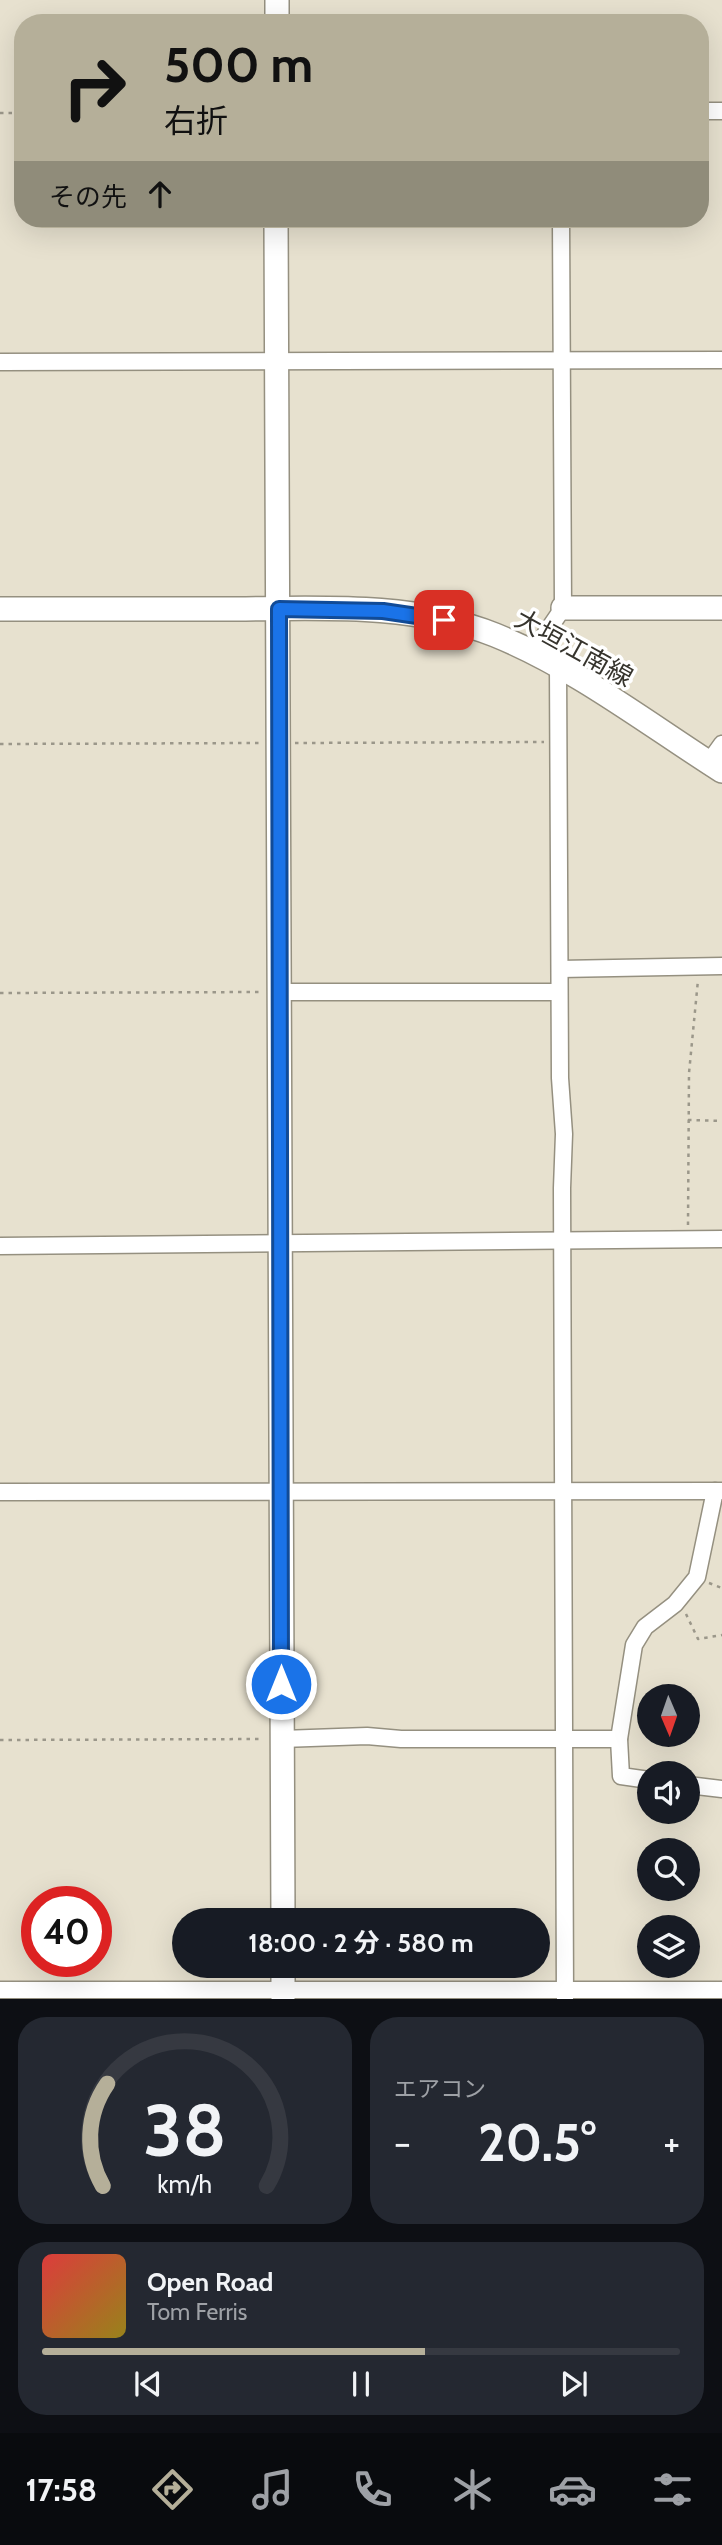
<!DOCTYPE html>
<html lang="ja">
<meta charset="utf-8">
<style>
:root{--surface:#171b24;--page:#242831;--text:#f1f3f6;--muted:#9ea1a6;--line:#363941;--accent:#b5af99}
body{margin:0;font-family:Cabin,"Noto Sans JP",sans-serif;background:var(--page);color:var(--text);height:100vh;display:flex;flex-direction:column;font-size:26px;white-space:nowrap}
*{box-sizing:border-box;margin:0}
p{font-size:23px;color:var(--muted)}
.icon{flex:none;width:38px;height:38px;fill:none;stroke:currentColor;stroke-width:2;stroke-linecap:round;stroke-linejoin:round}
.map{position:relative;height:1999px;overflow:hidden}
.details{display:flex;flex-direction:column;gap:18px;padding:18px;background:#0d0f14;flex:1}
.details>*{flex:none}
.guide{position:absolute;left:14px;top:14px;width:695px;height:214px;border-radius:28px;box-shadow:0 7px 28px #0002;background:#b5af99;color:#111;overflow:hidden}
.needle{width:46px;rotate:178deg}
.fabs{position:absolute;left:637px;top:1684px;display:grid;gap:14px}
.fabs a{display:grid;place-items:center;width:63px;height:63px;border-radius:50%;background:var(--surface);box-shadow:0 7px 28px #0002;font-size:35px}
.speed{position:absolute;left:21px;top:1886px;display:flex;gap:14px;font-size:35px;font-weight:700;text-align:center}
.speed>*{display:grid;place-content:center;width:91px;height:91px;border-radius:50%;background:var(--surface);box-shadow:0 7px 28px #0002;line-height:1}
.speed .limit{border:10px solid #d22;background:#fff;color:#111}
.pin{position:absolute;display:grid;place-items:center;width:60px;height:60px;color:#fff;margin:-30px;border-radius:14px;box-shadow:0 4px 10px #0006}
.me{position:absolute;width:77px;margin:-38px;rotate:0deg;stroke-linejoin:round;filter:drop-shadow(0 0 5px #0008)}
.turn{display:flex;align-items:center;gap:24px;height:147px;padding:0 35px;font-size:32px}
.turn .icon{width:91px;height:91px;stroke-width:2.5}
.turn b{display:block;font-size:49px;line-height:60px}
.then{display:flex;align-items:center;height:66px;padding:0 35px;background:#0003;gap:14px;font-size:26px}
.big{font-size:52px;font-weight:700;line-height:1.1}
.details .widget{flex:1;display:flex;flex-direction:column;justify-content:center;gap:10px;min-width:0;padding:0 24px;border-radius:28px;background:var(--page)}
.details .dial{align-items:center;gap:0}
.dial svg{height:182px;overflow:visible;fill:none;stroke:var(--line);stroke-width:7;stroke-linecap:round;text-anchor:middle}
.dial text{fill:var(--text);stroke:none}
.song{display:flex;align-items:center;gap:21px}
.cover{width:84px;height:84px;border-radius:10px;background:linear-gradient(135deg,hsl(0 70% 55%),hsl(50 70% 35%))}
.played{height:7px;border-radius:4px;background:linear-gradient(90deg,var(--accent) 60%,var(--line) 60%)}
.keys{display:flex;justify-content:space-around;direction:ltr}
.heat{display:flex;justify-content:space-between;align-items:center;font-size:38px;direction:ltr}
.details .tiles{flex:1;display:grid;gap:18px;grid-template-columns:1fr 1fr}
.widget:last-child{grid-column:span 2}
.trip{position:absolute;left:172px;top:1908px;width:378px;height:70px;border-radius:35px;background:var(--surface);box-shadow:0 7px 28px #0002;font-weight:700;line-height:70px;text-align:center}
.dock{display:flex;height:112px;justify-content:space-around;align-items:center;background:#090b0e;color:var(--muted)}
.dock .icon{width:49px;height:49px}
.dock .current{color:var(--accent)}
.dock b{font-size:32px;color:var(--text)}
.map>svg:first-child{display:block}
</style>
<div class="map">
<svg width="722" height="1999" viewBox="0 0 722 1999">
<rect width="100%" height="100%" fill="#e7e1cf"/>
<g fill="none" stroke-linecap="round" stroke-linejoin="round">
<g stroke="#959080" stroke-width="19">
<g id="street">
<polyline points="700,111 722,111"/>
<polyline points="0,362 722,360"/>
<polyline points="533,652 563,608 561,219"/>
<polyline points="558,667 560,1078 564,1134 562,1188 565,1999"/>
<polyline points="709,762 722,744"/>
<polyline points="560,969 722,966"/>
<polyline points="278,992 559,992"/>
<polyline points="0,1246 722,1239"/>
<polyline points="0,1492 722,1491"/>
<polyline points="282,1739 367,1736 401,1739 619,1739"/>
<polyline points="649,1780 621,1776 619,1739 634,1645 645,1627 675,1604 697,1577 715,1491"/>
<polyline points="688,1785 722,1789"/>
<polyline points="0,1990 722,1990"/>
</g>
</g>
<g stroke="#959080" stroke-width="26">
<g id="secondary">
<polyline points="277,23 277,0"/>
<polyline points="276,219 283,1920"/>
<polyline points="563,608 722,608"/>
<path d="M0 609C79 609 159 609 238 609 323 608 415 603 495 635 576 668 648 724 722 771"/>
<polyline points="283,1965 283,1999"/>
</g>
</g>
<g stroke="#9b978a" stroke-width="2.5" stroke-dasharray="3.5 5" stroke-linecap="butt">
<polyline points="0,113 23,113"/>
<polyline points="295,743 544,742"/>
<polyline points="0,744 260,743"/>
<polyline points="0,993 261,992"/>
<polyline points="688,1120 722,1121"/>
<polyline points="688,1225 689,1073 698,980"/>
<polyline points="709,1583 722,1588"/>
<polyline points="686,1614 698,1639 722,1635"/>
<polyline points="0,1740 263,1739"/>
</g>
<use href="#street" stroke="#fff" stroke-width="16"/>
<use href="#secondary" stroke="#fff" stroke-width="23"/>
</g>
<g fill="none" stroke-linecap="round" stroke-linejoin="round">
<g stroke="#114b97" stroke-width="18">
<polyline id="route" points="281,1684 279,609 383,611 444,620"/>
</g>
<use href="#route" stroke="#1a73e8" stroke-width="12"/>
</g>
<g text-anchor="middle" stroke-width="7" stroke-linejoin="round" paint-order="stroke">
<g font-size="26" fill="#36342d" stroke="#fff">
<text transform="translate(574 648) rotate(29)" y="9">大垣江南線</text>
</g>
</g>
</svg>
<div class="fabs">
<a><svg class="needle" viewBox="-14 -14 28 28"><path d="M0-13l5 13h-10z" fill="#e53935"/><path d="M0 13l5-13h-10z" fill="#9ea1a6"/></svg></a>
<a><svg class="icon" aria-label="sound" viewBox="0 0 24 24"><path d="M4 9h4l5-4v14l-5-4H4zM17 9q2 3 0 6"/></svg></a>
<a><svg class="icon" aria-label="search" viewBox="0 0 24 24"><circle cx="10" cy="10" r="6"/><path d="M15 15l6 6"/></svg></a>
<a><svg class="icon" aria-label="layers" viewBox="0 0 24 24"><path d="M12 4l9 5-9 5-9-5zM3 14l9 5 9-5"/></svg></a>
</div>
<div class="speed"><div class="limit">40</div></div>
<div class="pin" style="left:444px;top:620px;background:#d93025"><svg class="icon" aria-label="arrive" viewBox="0 0 24 24"><path d="M6 21V4h12l-3 4 3 4H6"/></svg></div>
<svg class="me" style="left:281px;top:1684px" viewBox="-20 -20 40 40"><circle r="17" fill="#1a73e8" stroke="#fff" stroke-width="3"/><path d="M0-11L8 9 0 5-8 9z" fill="#fff"/></svg>
<div class="trip">18:00 · 2 分 · 580 m</div>
<div class="guide">
<div class="turn"><svg class="icon" aria-label="right" viewBox="0 0 24 24"><path d="M7 20v-9h11M14 6l5 5-5 5"/></svg><div><b>500 m</b>右折</div></div>
<div class="then">その先<svg class="icon" aria-label="ahead" viewBox="0 0 24 24"><path d="M12 20V5M6 11l6-6 6 6"/></svg></div>
</div>
</div>
<section class="details">
<div class="tiles">
<div class="widget dial"><svg viewBox="0 0 100 80">
<path d="M14 69A42 42 0 1 1 86 69"/>
<path d="M14 69A42 42 0 0 1 16 24" stroke="#b5af99"/>
<text x="50" y="56" font-size="32" font-weight="700">38</text>
<text x="50" y="72" font-size="11">km/h</text>
</svg></div>
<div class="widget"><p>エアコン</p>
<div class="heat"><a>−</a><b class="big">20.5°</b><a>+</a></div>
</div>
<div class="widget">
<div class="song"><i class="cover"></i><div><b>Open Road</b><p>Tom Ferris</p></div></div>
<div class="played"></div>
<div class="keys"><svg class="icon" aria-label="previous" viewBox="0 0 24 24"><path d="M18 5L8 12l10 7zM5 5v14"/></svg><svg class="icon" aria-label="pause" viewBox="0 0 24 24"><path d="M8 5v14M16 5v14"/></svg><svg class="icon" aria-label="next" viewBox="0 0 24 24"><path d="M6 5l10 7-10 7zM19 5v14"/></svg></div>
</div>
</div>
</section>
<nav class="dock">
<b>17:58</b>
<svg class="icon current" aria-label="directions" viewBox="0 0 24 24"><path d="M12 3l9 9-9 9-9-9zM9 14v-3h6M13 9l2 2-2 2"/></svg>
<svg class="icon" aria-label="music" viewBox="0 0 24 24"><path d="M9 18V5l10-2v13"/><circle cx="6" cy="18" r="3"/><circle cx="16" cy="16" r="3"/></svg>
<svg class="icon" aria-label="phone" viewBox="0 0 24 24"><path d="M5 4h4l2 5-3 2q2 4 5 5l2-3 5 2v4C11 20 4 13 5 4z"/></svg>
<svg class="icon" aria-label="climate" viewBox="0 0 24 24"><path d="M12 3v18M4 7l16 10M4 17L20 7"/></svg>
<svg class="icon" aria-label="car" viewBox="0 0 24 24"><path d="M5 17H2v-5l4-1 3-4h7l3 4 3 1v5h-3M9 17h6M6 11h13"/><circle cx="7" cy="17" r="2"/><circle cx="17" cy="17" r="2"/></svg>
<svg class="icon" aria-label="filters" viewBox="0 0 24 24"><path d="M4 7h16M4 17h16"/><circle cx="9" cy="7" r="2"/><circle cx="15" cy="17" r="2"/></svg>
</nav>
